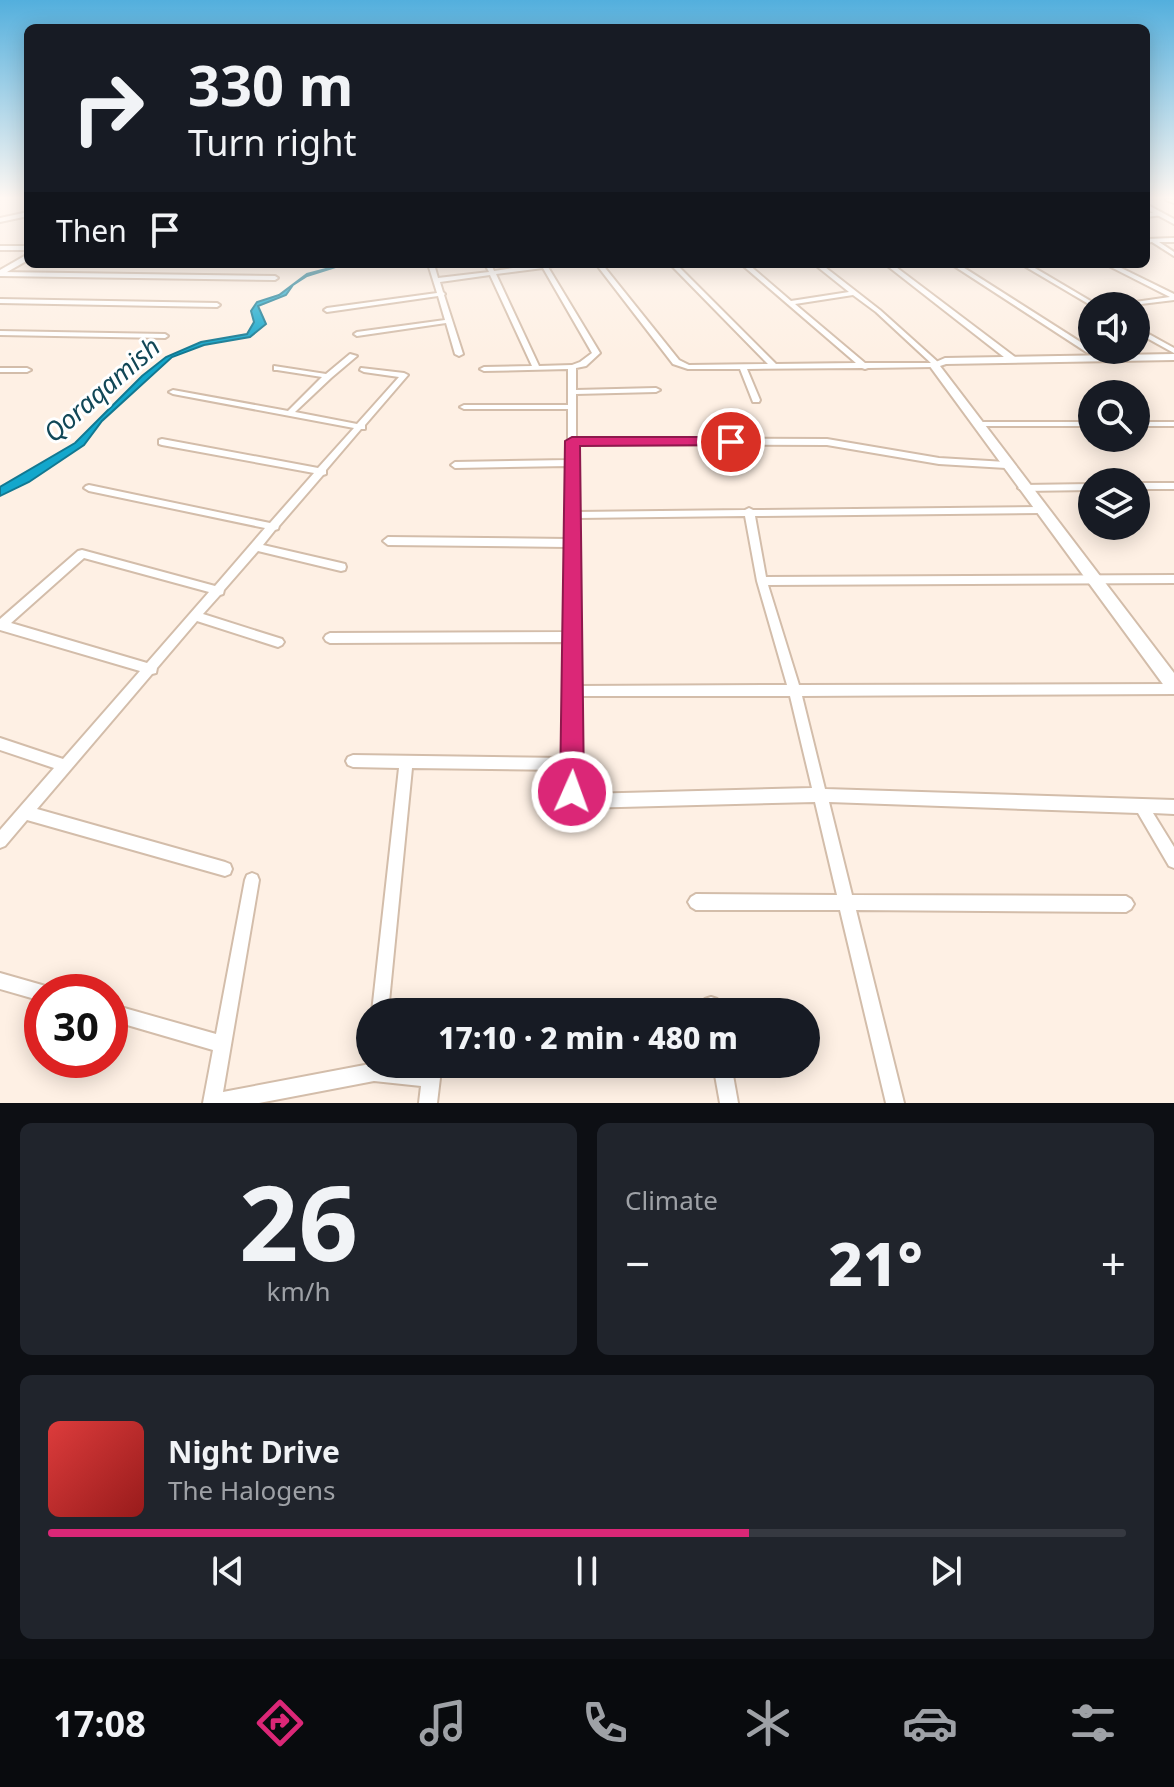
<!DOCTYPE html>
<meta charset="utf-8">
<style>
:root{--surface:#171b24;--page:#20242c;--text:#f1f3f6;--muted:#9ea1a6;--line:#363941;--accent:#db2777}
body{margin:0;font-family:"Noto Sans",sans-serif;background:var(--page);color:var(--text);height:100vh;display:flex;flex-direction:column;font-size:30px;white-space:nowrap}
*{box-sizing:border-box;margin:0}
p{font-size:26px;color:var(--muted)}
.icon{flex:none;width:44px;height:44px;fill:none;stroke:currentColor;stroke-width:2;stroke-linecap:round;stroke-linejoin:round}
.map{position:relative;height:1103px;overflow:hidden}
.drawer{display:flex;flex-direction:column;gap:20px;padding:20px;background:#0d0f14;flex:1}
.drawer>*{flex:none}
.banner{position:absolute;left:24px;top:24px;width:1126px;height:244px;border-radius:12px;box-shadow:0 4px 20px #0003;background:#171b24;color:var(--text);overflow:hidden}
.fabs{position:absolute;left:1078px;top:292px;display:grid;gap:16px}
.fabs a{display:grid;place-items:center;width:72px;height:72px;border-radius:50%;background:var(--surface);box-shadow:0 4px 20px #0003;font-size:40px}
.speed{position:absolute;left:24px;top:974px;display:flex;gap:16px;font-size:40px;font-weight:700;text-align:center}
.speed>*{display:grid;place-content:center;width:104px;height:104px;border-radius:50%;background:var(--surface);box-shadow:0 4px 20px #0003;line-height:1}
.speed .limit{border:12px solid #d22;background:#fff;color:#111}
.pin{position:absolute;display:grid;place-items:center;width:68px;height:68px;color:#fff;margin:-34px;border:4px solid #fff;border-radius:50%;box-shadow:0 2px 8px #0007}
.me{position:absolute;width:88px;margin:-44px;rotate:2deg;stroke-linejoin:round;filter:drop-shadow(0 0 6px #0008)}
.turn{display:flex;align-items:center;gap:28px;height:168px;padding:0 32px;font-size:36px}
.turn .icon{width:104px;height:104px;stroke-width:2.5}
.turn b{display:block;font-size:56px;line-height:68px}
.then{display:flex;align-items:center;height:76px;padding:0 32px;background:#0003;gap:16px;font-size:30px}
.big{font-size:60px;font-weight:800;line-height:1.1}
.drawer .tile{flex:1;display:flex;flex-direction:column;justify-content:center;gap:12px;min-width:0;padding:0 28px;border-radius:12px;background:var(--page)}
.drawer .dial{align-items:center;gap:0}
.dial b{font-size:104px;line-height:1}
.song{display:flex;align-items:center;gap:24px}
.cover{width:96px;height:96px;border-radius:12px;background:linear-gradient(135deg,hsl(0 70% 55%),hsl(0 70% 35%))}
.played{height:8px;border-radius:4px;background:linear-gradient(90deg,var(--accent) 65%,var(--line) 65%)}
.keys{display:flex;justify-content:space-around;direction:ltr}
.heat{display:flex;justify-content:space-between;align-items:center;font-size:44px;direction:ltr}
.drawer .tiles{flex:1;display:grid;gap:20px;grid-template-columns:1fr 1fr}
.tile:last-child{grid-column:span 2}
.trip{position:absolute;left:356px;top:998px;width:464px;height:80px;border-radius:40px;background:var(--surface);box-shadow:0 4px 20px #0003;font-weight:800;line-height:80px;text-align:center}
.tab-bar{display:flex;height:128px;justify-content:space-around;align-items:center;background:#090b0e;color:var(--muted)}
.tab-bar .icon{width:56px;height:56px}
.tab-bar .selected{color:var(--accent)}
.tab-bar b{font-size:36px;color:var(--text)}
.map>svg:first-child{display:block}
</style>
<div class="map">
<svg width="1174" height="1103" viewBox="0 0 1174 1103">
<rect width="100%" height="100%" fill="#fef0e4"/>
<polygon fill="#13a7cc" stroke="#137891" stroke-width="2" points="345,264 307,276 293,285 286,295 258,306 266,324 250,337 204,345 172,357 102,421 84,445 29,482 0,496 0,487 75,443 142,376 166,357 201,342 247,334 254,322 251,311 257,302 279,295 307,274"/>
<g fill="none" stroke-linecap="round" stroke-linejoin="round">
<g stroke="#d3bdaa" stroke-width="4">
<g id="street">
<polygon points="1166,199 1174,200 1174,203 1166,200"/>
<polygon points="28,212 28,216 0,222 0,218"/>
<polygon points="1161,212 1163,215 1146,217 1146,213"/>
<polygon points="1174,238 1174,242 1159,242 1174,252 1174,256 1152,242 1146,243 1146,239"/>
<rect x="0" y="246" width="28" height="4"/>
<path d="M428 264H434L438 278 489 272 485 264H491L494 271 540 264H564L548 267 600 353 586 366 576 368V390L656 388 660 390 656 392 576 394V438L827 439 939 458 1006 462 1010 465 1006 468 939 464 827 445 576 444V461L578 463 576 465 577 512 745 510 749 508 753 510 1040 507 1045 510 1040 513 755 516 766 577 1174 575V583L768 585 799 685 1174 684V694L802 696 825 789 1174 800V814L1153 813 1174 847V868L1169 866 1138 813 829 802 852 895 1126 896 1131 899 1134 904 1131 909 1126 912 856 910 904 1103H886L840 910H696L691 907 688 902 691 897 696 894 837 895 815 802 582 808C563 798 565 789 565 770L412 768 388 1012H372L399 768 353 767 348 765 346 761 348 757 353 755 565 758 566 642 330 643 326 641 324 638 326 635 330 633 566 632 567 547 388 545 383 541 388 537 567 539 568 466 455 468 451 465 455 462 568 460V409H464L460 407 464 405H568V369L484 371 480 369 484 367 532 366 490 275 440 282 443 292 445 294 444 295 463 354 459 356 455 354 446 323 357 336 354 334 357 332 445 320 438 296 327 312 324 310 327 308 437 293ZM543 268 592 353 580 362 572 365 539 366 496 274ZM745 516 757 581 787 685 578 686V640L580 637 578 634 577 518ZM578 696H790L812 788 585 794 579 789Z"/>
<path d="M596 264H602L679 360 689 365 768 364 670 264H676L776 364 856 363 741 264H748L791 301 849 292 814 264H821L880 310 939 363 937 367H934L868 368 865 369 862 368 747 369 760 400 759 402H753L740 369H688L673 364ZM853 295 876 312 931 363H865L795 304Z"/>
<polygon points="885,264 892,264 1015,357 1015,361 1009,361"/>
<polygon points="951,264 958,264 1104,357 1097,359"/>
<polygon points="1021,264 1028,264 1099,306 1092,306"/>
<polygon points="1105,264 1113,264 1174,294 1174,300 1133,305 1133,303 1135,302 1170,297"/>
<polygon points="0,272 275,276 278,278 275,280 0,276"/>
<polygon points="0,299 217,303 220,305 217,307 0,303"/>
<polygon points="1136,327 1174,348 1174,353 1136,332"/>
<polygon points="0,331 165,334 168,336 165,338 0,335"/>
<path d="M350 354 357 356 331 378 295 412 357 424 399 377 364 372 360 370 361 368 404 373 408 375 365 425V429H361L326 470V474L323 475 279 526 278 529 275 530 263 545 341 563 345 564 346 567 345 570 341 571 258 551 224 590 223 594 220 595 203 614 282 639 284 642 282 645 278 647 197 621 157 668 156 673 152 674 37 809 225 862 230 864 232 869 230 874 225 876 27 820 5 846 0 848V830L54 768 0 750V738L63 759 140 671 0 630V619L78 551 82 550 215 586 265 528 89 491 84 488 86 486 89 485 270 523 314 473 162 445 159 444V440L162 439 318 468 354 428 173 394 169 392 173 390 288 411 322 377 277 370H274V366L326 374ZM84 558 209 592 147 663 11 623Z"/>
<polygon points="0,368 27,368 31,370 27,372 0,372"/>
<polygon points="977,422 1092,422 1092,426 980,426 976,424"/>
<rect x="1136" y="422" width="38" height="4"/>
<rect x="1136" y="483" width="38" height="6"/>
<polygon points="1092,484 1092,490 1023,491 1018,488 1023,485"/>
<polygon points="252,873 257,875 259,880 223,1092 370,1064 431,1069 437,1072 440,1078 437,1103 419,1103 421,1086 374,1081 259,1103 203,1103 213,1050 110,1020 110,1004 216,1034 245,880 247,875"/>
<polygon points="0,973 42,985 48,987 50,992 42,992 42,1001 0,989"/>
<polygon points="711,997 717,999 721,1012 705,1012 703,1005 705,999"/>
<polygon points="713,1064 731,1064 738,1103 720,1103"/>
</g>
</g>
<g stroke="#d3bdaa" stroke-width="4">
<g id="secondary">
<polygon points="1146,204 1174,219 1174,224 1146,209"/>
<polygon points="28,254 28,260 0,276 0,270"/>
<polygon points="1174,354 1174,360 946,364 940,366 1174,673 1174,693 1168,691 929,365 945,358"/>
</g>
</g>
<use href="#street" fill="#fff" fill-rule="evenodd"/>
<use href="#secondary" fill="#fff" fill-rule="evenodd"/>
</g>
<linearGradient id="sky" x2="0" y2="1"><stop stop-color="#53afdd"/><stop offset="0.56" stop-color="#fff8f3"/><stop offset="1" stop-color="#fff8f3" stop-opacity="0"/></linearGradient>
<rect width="1174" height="353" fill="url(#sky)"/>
<polygon fill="#db2777" stroke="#8e194d" stroke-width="2" points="731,437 737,438 737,445 580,446 584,792 581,800 572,804 563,800 560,792 565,441 572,437"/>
<g text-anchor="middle" stroke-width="6" stroke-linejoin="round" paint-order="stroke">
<g font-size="26" font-style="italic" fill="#114757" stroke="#fff">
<text transform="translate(102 390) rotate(-41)" y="9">Qoraqamish</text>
</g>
</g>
</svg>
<div class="fabs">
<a><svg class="icon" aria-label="sound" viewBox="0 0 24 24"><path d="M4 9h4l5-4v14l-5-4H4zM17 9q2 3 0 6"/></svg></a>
<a><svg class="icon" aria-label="search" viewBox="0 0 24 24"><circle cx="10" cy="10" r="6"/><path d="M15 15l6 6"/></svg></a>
<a><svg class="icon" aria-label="layers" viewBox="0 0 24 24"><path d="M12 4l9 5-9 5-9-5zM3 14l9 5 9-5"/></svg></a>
</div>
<div class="speed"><div class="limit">30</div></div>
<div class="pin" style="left:731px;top:442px;background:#d93025"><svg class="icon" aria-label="arrive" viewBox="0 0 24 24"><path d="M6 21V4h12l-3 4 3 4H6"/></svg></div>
<svg class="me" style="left:572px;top:792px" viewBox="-20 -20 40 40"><circle r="17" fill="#db2777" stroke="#fff" stroke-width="3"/><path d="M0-11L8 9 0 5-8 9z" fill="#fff"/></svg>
<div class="trip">17:10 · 2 min · 480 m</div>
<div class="banner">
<div class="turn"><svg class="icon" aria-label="right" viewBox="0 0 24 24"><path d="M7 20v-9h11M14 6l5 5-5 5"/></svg><div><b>330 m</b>Turn right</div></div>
<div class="then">Then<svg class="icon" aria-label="arrive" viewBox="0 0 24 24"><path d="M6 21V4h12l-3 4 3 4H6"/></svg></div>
</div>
</div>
<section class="drawer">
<div class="tiles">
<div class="tile dial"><b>26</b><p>km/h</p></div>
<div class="tile"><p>Climate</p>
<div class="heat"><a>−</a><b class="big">21°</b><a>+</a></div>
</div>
<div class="tile">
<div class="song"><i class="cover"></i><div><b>Night Drive</b><p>The Halogens</p></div></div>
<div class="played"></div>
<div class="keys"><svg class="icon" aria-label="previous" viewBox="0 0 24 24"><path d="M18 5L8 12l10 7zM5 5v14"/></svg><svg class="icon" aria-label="pause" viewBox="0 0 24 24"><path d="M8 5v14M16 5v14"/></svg><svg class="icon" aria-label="next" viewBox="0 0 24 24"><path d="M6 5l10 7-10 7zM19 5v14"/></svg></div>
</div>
</div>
</section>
<nav class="tab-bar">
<b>17:08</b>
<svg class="icon selected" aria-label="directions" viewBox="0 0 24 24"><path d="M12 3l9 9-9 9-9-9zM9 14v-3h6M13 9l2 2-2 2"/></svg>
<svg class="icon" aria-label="music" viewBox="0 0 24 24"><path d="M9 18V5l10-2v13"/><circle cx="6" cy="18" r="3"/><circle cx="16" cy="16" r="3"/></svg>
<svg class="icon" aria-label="phone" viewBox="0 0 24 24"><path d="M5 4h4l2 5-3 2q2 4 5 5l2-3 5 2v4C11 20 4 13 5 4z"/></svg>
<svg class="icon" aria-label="climate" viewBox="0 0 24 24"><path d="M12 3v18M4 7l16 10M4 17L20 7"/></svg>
<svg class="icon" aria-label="car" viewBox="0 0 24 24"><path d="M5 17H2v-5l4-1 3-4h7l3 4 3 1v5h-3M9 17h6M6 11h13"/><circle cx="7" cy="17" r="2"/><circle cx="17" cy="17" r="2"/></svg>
<svg class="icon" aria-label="filters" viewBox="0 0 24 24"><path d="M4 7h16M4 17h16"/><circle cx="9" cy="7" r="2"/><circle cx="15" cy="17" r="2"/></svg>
</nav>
